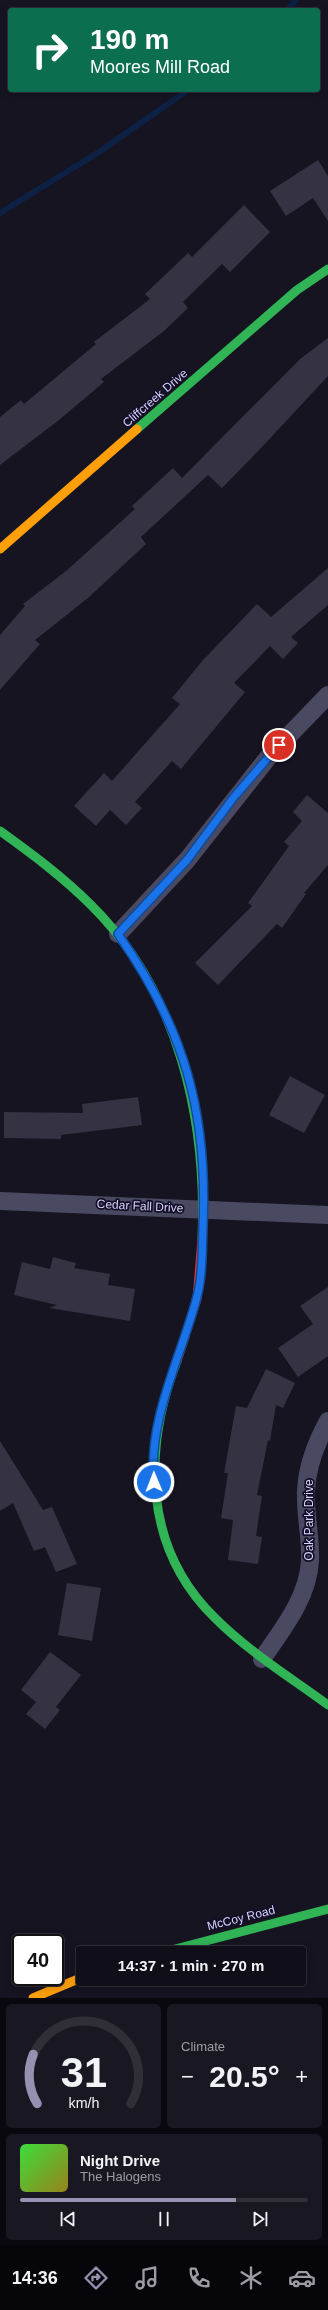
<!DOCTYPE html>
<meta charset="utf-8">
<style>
:root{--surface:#100f19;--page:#191822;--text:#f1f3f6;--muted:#9c9ca2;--line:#302f38;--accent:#9591b1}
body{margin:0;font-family:Helvetica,sans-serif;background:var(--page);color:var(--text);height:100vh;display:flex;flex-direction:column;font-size:15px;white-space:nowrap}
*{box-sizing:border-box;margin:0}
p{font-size:13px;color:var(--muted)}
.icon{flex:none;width:22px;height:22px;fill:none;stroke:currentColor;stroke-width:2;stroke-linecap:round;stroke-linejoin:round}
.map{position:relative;height:1998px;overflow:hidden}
.sheet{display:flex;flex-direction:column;gap:6px;padding:6px;background:#09080e;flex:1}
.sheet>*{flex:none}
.banner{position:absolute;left:8px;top:8px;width:312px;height:84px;border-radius:4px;box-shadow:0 2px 10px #0003,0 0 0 1px var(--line);background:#0b6e4f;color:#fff;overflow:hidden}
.speed{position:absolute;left:12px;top:1934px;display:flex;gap:8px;font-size:20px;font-weight:700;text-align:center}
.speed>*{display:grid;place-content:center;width:52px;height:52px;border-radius:50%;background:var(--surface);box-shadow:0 2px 10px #0003,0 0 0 1px var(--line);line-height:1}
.speed .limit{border:2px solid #111;border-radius:6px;background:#fff;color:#111}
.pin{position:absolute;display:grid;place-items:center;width:34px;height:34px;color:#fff;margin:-17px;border:2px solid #fff;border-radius:50%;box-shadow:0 1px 4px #0007}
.me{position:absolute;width:44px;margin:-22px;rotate:359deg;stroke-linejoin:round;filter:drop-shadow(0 0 3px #0008)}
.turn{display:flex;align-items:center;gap:14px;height:84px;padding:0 16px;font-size:18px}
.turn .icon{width:52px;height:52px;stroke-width:2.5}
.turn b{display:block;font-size:28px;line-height:34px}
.big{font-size:30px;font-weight:800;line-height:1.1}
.sheet .widget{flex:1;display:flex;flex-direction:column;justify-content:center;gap:6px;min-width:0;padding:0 14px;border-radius:6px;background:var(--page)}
.sheet .dial{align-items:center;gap:0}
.dial svg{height:104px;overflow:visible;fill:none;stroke:var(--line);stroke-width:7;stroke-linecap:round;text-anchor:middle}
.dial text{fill:var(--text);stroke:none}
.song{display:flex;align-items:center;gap:12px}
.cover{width:48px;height:48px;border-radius:6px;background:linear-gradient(135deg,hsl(120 70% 55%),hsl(50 70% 35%))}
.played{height:4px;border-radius:2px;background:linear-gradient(90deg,var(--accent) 75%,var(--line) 75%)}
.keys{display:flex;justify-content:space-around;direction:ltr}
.heat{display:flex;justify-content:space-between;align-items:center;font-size:22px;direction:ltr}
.sheet .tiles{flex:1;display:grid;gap:6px;grid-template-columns:1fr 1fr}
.widget:last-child{grid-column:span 2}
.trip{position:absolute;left:76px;top:1946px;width:230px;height:40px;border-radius:4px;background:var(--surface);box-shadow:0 2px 10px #0003,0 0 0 1px var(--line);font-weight:800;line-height:40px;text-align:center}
.tab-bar{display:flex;height:64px;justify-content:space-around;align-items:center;background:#06060a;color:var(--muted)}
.tab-bar .icon{width:28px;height:28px}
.tab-bar .current{color:var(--accent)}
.tab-bar b{font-size:18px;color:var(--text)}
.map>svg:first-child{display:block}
</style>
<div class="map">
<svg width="328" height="1998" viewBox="0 0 328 1998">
<rect width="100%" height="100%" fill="#161421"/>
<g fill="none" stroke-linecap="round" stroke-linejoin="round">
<g stroke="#0d2144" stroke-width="6">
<polyline points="287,10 296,0"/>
<polyline points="0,213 99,152 188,90"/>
</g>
</g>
<g fill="#343243">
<polygon points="318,160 328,176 328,221 313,198 286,216 270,191"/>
<polygon points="244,205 270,232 230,272 222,264 183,302 188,308 164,331 101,379 104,382 59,420 0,465 0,417 21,400 24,404 96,344 94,342 150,299 145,294 188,253 192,257"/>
<polygon points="328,338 328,376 262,447 222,488 208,475 141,537 146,544 88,598 35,640 40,644 0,690 0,635 25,606 23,604 66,571 135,509 132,506 173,468 182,478 300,359"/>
<polygon points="328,568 328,605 291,637 298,643 283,659 270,646 234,683 245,692 181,769 172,761 135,802 142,808 126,825 110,810 96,826 74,806 104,773 112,781 180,704 172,698 203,660 257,604 271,617"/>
<polygon points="307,795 328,813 328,865 304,893 306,894 282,928 277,924 218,985 195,963 252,906 248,903 289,846 284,842 302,821 293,812"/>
<polygon points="290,1076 325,1095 304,1133 269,1115"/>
<polygon points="138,1097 142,1125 61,1135 61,1139 4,1138 4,1112 83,1113 82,1104"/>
<polygon points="53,1257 76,1263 74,1268 110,1274 108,1285 135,1289 130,1321 49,1308 57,1305 14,1295 22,1262 50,1269"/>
<polygon points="328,1287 328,1356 298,1377 278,1348 313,1324 300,1306"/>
<polygon points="266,1369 295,1383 283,1408 276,1405 270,1441 268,1440 257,1495 262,1496 256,1536 262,1537 258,1564 228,1560 233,1520 221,1518 228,1473 224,1473 236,1406 247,1408"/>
<polygon points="0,1441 43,1510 52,1507 77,1564 56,1572 45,1547 34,1551 13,1503 0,1511"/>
<polygon points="67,1583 101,1588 92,1641 58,1635"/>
<polygon points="50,1652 81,1675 56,1707 60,1710 45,1729 26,1714 36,1702 21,1690"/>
</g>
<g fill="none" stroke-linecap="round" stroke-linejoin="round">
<g stroke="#4a4962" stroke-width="18">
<polyline points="118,934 187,860 270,755 328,695"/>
<polyline points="0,1201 328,1215"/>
<path d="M262 1659C282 1630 308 1598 310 1561 311 1538 305 1514 306 1491 307 1465 316 1443 328 1421"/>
</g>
<g stroke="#30b455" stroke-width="9">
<polyline points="137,429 297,290 328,269"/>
<path d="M0 831C32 854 63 877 91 905 179 992 207 1119 202 1239"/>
<path d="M177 1361C143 1449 143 1548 215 1618 249 1652 290 1677 328 1705"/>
<polyline points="160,1953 328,1909"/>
</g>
<g stroke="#ff9f0a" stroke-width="9">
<polyline points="0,549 137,429"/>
<polyline points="33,1998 83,1977"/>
</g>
<polyline stroke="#e5322d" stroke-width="9" points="177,1361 197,1299 202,1239"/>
</g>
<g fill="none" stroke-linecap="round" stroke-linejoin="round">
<g stroke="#114b97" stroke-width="10">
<path id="route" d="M154 1482C148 1421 179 1361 195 1304 203 1279 202 1252 203 1226 208 1112 184 1028 118 934L187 860 234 797 279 745"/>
</g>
<use href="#route" stroke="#1a73e8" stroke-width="7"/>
</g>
<g text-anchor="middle" stroke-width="3.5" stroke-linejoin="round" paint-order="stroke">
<g font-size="12" fill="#d9d4ff" stroke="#130f26">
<text transform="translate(155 398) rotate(-41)" y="4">Cliffcreek Drive</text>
<text transform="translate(140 1206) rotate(3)" y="4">Cedar Fall Drive</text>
<text transform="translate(309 1520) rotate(-90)" y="4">Oak Park Drive</text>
<text transform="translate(241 1918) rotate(-14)" y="4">McCoy Road</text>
</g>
</g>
</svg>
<div class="speed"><div class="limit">40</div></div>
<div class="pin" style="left:279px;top:745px;background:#d93025"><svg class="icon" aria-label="arrive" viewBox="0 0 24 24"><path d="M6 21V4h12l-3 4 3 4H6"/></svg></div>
<svg class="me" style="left:154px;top:1482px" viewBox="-20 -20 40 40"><circle r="17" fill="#1a73e8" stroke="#fff" stroke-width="3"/><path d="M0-11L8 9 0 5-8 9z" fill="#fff"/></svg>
<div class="trip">14:37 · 1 min · 270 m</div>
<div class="banner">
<div class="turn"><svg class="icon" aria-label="right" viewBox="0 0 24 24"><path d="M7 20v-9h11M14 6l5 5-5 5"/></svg><div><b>190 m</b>Moores Mill Road</div></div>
</div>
</div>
<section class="sheet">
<div class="tiles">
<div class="widget dial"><svg viewBox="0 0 100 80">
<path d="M14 69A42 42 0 1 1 86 69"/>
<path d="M14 69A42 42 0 0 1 11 31" stroke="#9591b1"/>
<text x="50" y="56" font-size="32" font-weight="700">31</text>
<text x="50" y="72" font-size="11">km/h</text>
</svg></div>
<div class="widget"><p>Climate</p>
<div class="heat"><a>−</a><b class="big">20.5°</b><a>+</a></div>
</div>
<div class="widget">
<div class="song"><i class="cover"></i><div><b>Night Drive</b><p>The Halogens</p></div></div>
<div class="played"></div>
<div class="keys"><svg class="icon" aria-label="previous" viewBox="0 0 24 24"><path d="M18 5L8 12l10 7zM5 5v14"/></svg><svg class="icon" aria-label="pause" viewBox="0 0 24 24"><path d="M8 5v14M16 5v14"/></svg><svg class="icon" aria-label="next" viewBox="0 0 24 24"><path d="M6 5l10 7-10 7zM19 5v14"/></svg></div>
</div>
</div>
</section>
<nav class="tab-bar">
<b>14:36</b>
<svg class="icon current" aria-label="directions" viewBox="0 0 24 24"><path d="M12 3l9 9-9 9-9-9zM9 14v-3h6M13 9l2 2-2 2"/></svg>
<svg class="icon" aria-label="music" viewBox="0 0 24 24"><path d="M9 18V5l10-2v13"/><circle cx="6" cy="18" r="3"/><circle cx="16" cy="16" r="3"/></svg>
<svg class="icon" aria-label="phone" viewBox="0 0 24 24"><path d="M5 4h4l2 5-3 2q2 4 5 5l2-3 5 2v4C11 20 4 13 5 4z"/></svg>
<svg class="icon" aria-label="climate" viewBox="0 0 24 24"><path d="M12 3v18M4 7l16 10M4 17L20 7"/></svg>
<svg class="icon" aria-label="car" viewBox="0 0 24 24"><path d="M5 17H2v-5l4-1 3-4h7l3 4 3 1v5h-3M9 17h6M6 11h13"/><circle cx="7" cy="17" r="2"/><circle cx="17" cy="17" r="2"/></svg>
</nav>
